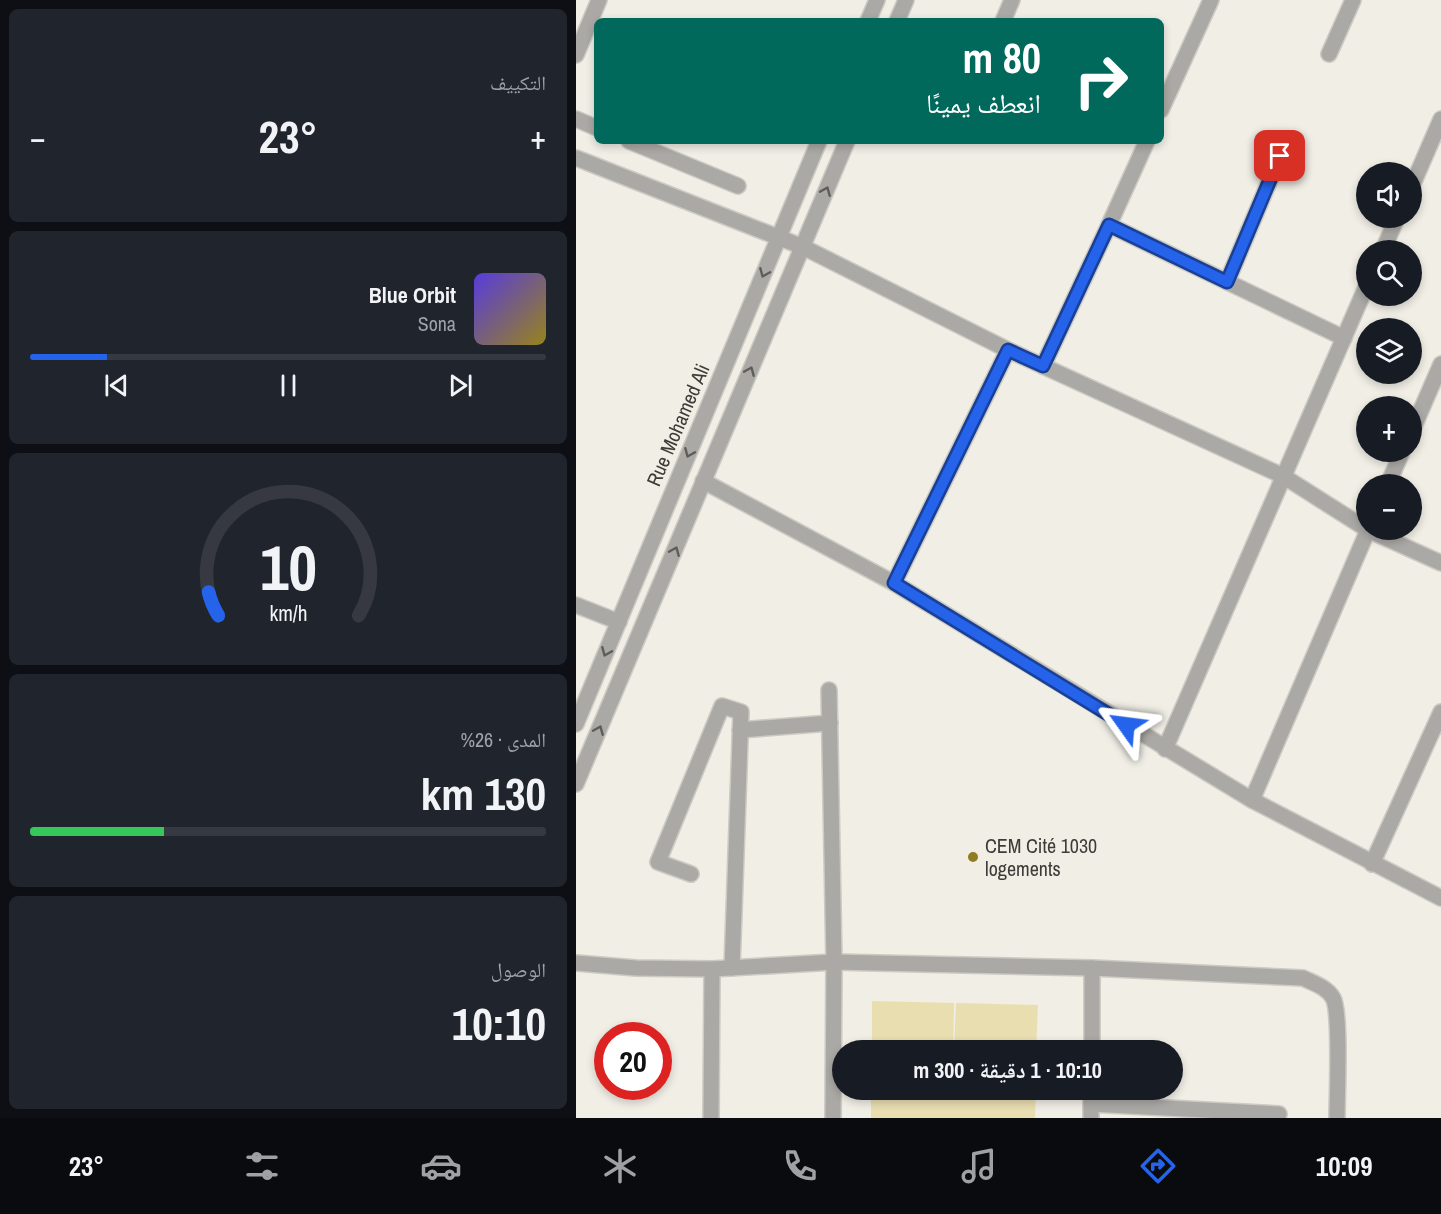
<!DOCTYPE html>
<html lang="ar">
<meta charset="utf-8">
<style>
:root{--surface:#171b24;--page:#20242c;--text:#f1f3f6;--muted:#9ea1a6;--line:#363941;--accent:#2563eb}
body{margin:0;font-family:"Archivo Narrow","Noto Naskh Arabic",sans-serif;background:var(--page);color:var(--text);direction:rtl;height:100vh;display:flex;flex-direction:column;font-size:22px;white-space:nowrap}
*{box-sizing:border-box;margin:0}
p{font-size:20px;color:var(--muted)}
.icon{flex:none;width:33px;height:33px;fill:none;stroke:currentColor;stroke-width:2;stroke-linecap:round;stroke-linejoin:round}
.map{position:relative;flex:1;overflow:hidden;direction:ltr}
.drawer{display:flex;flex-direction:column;gap:9px;padding:9px;background:#0d0f14;width:576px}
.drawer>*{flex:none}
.guide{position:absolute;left:18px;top:18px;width:570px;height:126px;border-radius:9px;box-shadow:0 3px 9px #0003;direction:rtl;background:#00695c;color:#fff;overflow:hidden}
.tools{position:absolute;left:780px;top:162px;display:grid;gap:12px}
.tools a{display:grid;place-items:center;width:66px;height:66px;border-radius:50%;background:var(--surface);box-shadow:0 3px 9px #0003;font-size:30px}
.speed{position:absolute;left:18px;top:1022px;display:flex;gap:12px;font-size:30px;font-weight:700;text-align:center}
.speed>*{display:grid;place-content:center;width:78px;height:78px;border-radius:50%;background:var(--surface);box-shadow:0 3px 9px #0003;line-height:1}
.speed .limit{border:9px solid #d22;background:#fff;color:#111}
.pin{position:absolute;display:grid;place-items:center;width:51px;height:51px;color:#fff;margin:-26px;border-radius:12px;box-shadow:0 3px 9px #0006}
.me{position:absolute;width:66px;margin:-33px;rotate:301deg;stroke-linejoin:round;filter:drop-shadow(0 0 4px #0008)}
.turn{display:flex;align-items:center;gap:21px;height:126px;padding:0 24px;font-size:27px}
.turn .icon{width:78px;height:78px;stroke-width:2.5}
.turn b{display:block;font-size:42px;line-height:51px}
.big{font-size:45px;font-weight:700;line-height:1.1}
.drawer .widget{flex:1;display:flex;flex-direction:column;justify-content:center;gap:9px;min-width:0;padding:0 21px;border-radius:9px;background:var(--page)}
.drawer .dial{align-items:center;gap:0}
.dial svg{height:156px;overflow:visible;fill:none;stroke:var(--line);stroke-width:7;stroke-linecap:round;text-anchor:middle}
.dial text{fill:var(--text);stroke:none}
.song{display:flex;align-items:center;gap:18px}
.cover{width:72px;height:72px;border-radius:9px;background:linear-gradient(135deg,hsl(250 70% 55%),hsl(50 70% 35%))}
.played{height:6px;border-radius:3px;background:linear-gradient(90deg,var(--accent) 15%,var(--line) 15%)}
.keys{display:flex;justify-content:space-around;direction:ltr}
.heat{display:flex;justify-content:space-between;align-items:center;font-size:33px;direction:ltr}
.charge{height:9px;border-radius:4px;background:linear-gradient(90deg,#34c759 26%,var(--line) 0)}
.trip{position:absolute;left:256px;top:1040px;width:351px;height:60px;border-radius:30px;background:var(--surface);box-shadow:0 3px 9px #0003;font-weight:700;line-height:60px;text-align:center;direction:rtl}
.menu{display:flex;height:96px;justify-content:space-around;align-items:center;background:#090b0e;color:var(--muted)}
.menu .icon{width:42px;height:42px}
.menu .selected{color:var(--accent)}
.menu b{font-size:27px;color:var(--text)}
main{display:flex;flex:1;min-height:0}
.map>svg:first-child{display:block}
</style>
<main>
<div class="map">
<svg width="865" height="1118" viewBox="0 0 865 1118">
<rect width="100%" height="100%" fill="#f0eee5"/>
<g fill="#e9deb0">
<polygon points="296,1001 378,1003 377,1050 296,1050"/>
<polygon points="380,1003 462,1005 460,1050 378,1050"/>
<polygon points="295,1089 460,1089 459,1118 295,1118"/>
</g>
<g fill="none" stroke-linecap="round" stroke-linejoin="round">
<g stroke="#cccac2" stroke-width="18">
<g id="minor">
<polyline points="292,21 301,0"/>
<polyline points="321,21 330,0"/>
<polyline points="427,21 436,0"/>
<polyline points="753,54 777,0"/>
<polyline points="0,55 23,0"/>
<polyline points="585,110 635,0"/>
<polyline points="0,119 21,128"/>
<polyline points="53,141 162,186"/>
<polyline points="0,158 227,247 432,350 707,476 792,530 865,563"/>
<polyline points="836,186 865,119"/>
<polyline points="533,225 571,141"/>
<polyline points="807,250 821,218"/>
<polyline points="651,282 704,156"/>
<polyline points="467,366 533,225 768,338"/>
<polyline points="836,431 865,364"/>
<polyline points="127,481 318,583 676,800 865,898"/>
<polyline points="812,484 826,452"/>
<polyline points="318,583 432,350"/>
<polyline points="0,605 43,622"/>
<polyline points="253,690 258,962 257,1118"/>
<polyline points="0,724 243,141"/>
<polyline points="164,730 254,723"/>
<polyline points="589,749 790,287"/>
<polyline points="0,784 271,141"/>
<polyline points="676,800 792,530"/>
<polyline points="796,864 865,712"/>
<polyline points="115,874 82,862 146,706 165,712 156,968"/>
<path d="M0 963 60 968 136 969 258 962 516 968 727 978C737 983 751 987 757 998 765 1012 761 1097 761 1118"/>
<polyline points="516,1050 516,968"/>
<polyline points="515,1104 703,1114"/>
<polyline points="135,1118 136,969"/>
<polyline points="515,1118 515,1089"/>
</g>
</g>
<use href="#minor" stroke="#aaa9a5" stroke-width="15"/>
</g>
<defs><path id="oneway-chevron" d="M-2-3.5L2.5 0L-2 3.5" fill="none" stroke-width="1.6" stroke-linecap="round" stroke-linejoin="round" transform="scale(1.5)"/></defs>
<g stroke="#5e5d59">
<use href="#oneway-chevron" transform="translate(250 191) rotate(-67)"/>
<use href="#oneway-chevron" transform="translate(188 273) rotate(113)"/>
<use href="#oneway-chevron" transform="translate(174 371) rotate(-67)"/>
<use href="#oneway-chevron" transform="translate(113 453) rotate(113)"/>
<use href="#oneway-chevron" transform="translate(99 551) rotate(-67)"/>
<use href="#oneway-chevron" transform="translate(30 652) rotate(113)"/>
<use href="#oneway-chevron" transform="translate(23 730) rotate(-67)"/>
</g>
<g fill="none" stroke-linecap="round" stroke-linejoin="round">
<g stroke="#184099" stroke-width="15">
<polyline id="route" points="550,725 318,583 432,350 467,366 533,225 651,282 704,156"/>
</g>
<use href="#route" stroke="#2563eb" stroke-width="10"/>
</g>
<circle fill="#907c23" stroke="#f0eee5" stroke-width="2" cx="397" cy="857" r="6"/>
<g text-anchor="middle" stroke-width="5" stroke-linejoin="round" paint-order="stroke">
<g font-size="20" fill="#3d3c38" stroke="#f0eee5">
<text transform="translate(102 425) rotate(-67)" y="7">Rue Mohamed Ali</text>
</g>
<g font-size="20" fill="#3d3c38" stroke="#f0eee5" text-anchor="start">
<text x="409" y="853">CEM Cité 1030<tspan x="409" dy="23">logements</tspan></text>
</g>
</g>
</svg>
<div class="tools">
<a><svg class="icon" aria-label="sound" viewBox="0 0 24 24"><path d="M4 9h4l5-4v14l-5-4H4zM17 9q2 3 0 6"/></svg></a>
<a><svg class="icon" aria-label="search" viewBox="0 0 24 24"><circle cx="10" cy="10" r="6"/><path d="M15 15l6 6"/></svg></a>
<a><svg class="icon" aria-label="layers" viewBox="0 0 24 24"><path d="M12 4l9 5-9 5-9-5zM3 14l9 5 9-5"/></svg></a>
<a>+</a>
<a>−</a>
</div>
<div class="speed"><div class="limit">20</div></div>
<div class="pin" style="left:704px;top:156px;background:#d93025"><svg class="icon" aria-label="arrive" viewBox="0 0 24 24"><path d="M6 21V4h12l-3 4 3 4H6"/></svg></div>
<svg class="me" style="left:550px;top:725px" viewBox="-20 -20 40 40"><path d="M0-17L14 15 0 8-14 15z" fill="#2563eb" stroke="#fff" stroke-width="4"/></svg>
<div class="trip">10:10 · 1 دقيقة · 300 m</div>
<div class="guide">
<div class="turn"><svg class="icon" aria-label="right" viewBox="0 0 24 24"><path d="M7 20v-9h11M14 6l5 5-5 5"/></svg><div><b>80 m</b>انعطف يمينًا</div></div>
</div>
</div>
<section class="drawer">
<div class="widget"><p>التكييف</p>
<div class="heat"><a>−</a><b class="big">23°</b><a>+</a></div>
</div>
<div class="widget">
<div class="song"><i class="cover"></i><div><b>Blue Orbit</b><p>Sona</p></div></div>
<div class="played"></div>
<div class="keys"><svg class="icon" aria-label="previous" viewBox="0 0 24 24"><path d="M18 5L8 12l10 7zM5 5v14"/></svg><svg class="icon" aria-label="pause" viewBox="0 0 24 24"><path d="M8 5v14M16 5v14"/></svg><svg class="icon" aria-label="next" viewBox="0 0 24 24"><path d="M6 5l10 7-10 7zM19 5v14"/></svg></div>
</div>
<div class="widget dial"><svg viewBox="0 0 100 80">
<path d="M14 69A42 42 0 1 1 86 69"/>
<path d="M14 69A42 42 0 0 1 9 57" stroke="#2563eb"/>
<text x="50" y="56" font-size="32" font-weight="700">10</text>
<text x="50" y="72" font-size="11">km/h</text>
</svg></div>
<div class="widget"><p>المدى · 26%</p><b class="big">130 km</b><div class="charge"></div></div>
<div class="widget"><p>الوصول</p><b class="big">10:10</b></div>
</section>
</main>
<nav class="menu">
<b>10:09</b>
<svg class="icon selected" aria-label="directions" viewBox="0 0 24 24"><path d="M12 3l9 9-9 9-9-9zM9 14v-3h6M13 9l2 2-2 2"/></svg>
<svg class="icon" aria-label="music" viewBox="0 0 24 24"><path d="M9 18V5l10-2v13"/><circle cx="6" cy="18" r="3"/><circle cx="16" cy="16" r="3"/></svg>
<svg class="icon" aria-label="phone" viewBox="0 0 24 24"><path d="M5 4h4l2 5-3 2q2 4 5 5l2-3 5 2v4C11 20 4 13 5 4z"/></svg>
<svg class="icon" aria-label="climate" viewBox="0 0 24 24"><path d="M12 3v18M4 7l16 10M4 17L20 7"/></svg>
<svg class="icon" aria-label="car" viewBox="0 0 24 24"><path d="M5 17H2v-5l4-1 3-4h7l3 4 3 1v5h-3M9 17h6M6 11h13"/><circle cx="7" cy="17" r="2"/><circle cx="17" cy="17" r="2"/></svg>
<svg class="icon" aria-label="filters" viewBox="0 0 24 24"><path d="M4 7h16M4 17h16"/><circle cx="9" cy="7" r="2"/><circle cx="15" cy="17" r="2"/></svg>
<b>23°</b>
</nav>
